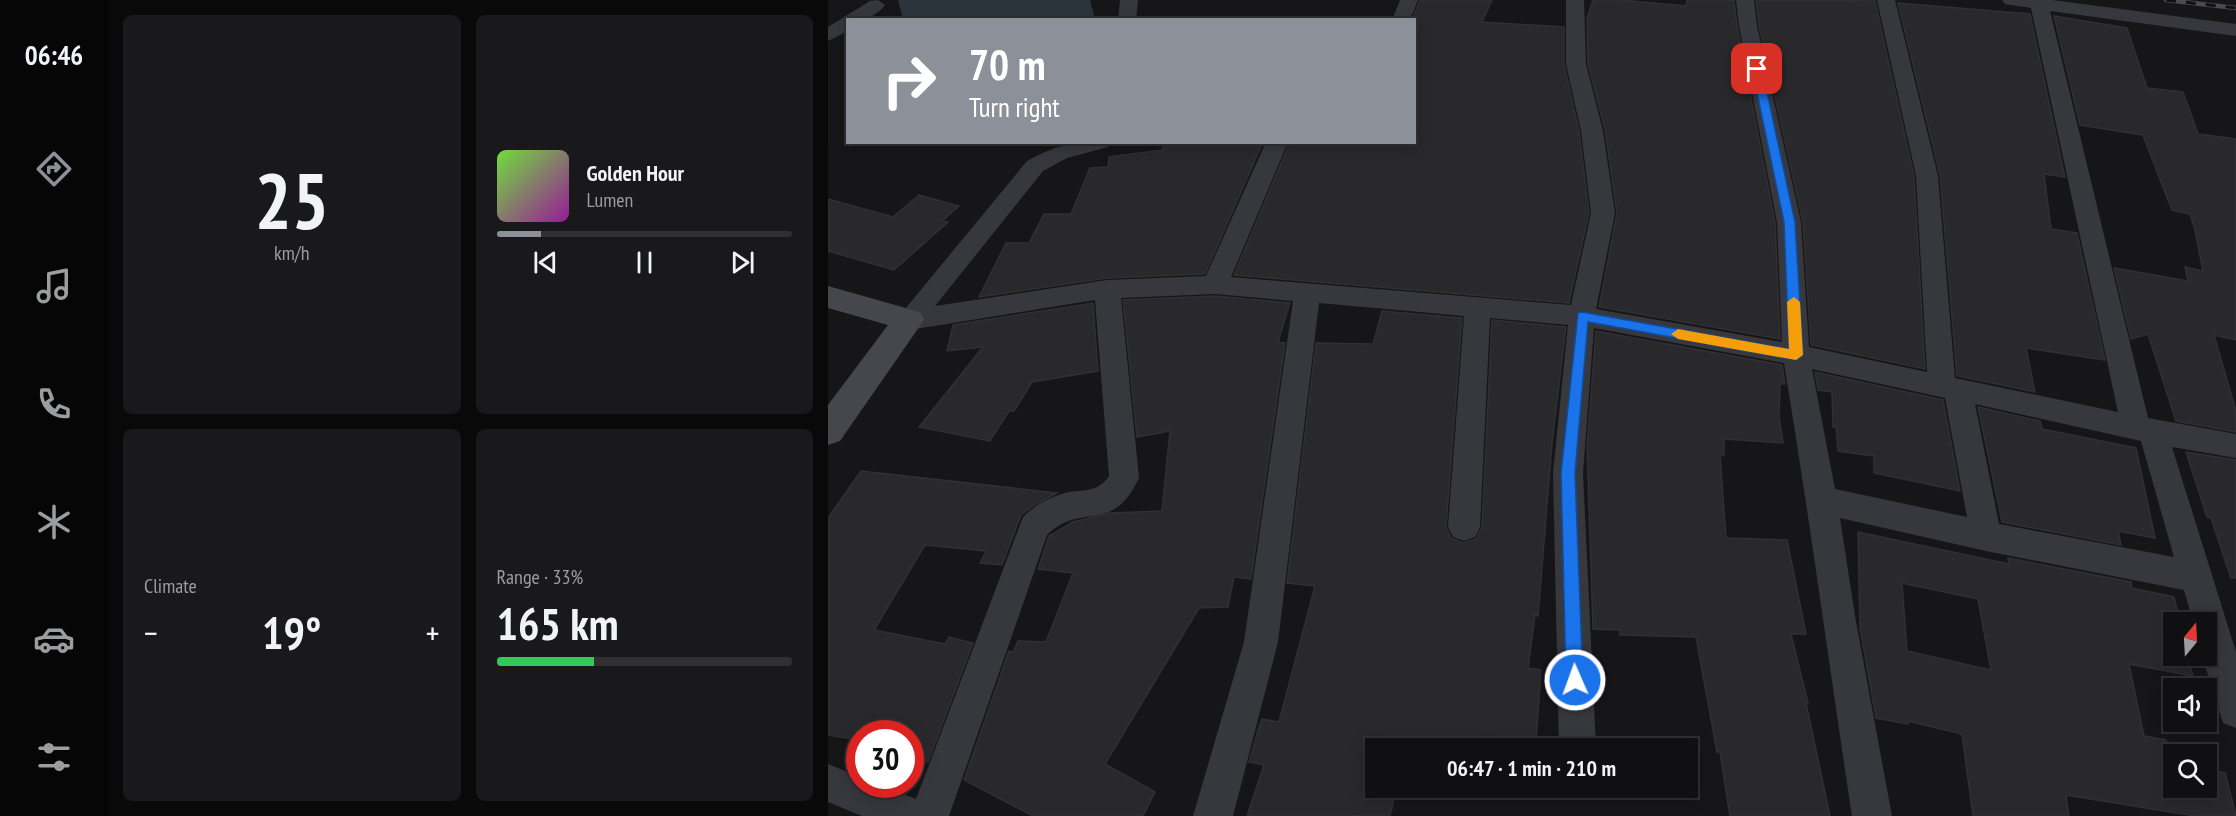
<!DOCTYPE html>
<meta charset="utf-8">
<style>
:root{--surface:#101012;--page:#19191b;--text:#f1f3f6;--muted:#9c9d9f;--line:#303032;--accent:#8c9099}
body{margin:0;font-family:"PT Sans Narrow",sans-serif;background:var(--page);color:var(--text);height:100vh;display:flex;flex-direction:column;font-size:22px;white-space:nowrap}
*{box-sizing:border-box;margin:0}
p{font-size:20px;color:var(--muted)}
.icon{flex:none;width:33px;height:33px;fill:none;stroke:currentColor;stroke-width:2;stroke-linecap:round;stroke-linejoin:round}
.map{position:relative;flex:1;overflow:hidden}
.sheet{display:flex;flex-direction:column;gap:15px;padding:15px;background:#09090a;width:720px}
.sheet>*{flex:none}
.hud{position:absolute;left:18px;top:18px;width:570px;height:126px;border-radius:0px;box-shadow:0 3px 15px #0003,0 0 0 2px var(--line);background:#8c9099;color:#fff;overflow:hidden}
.needle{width:39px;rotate:18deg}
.tools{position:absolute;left:1335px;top:612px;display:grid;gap:12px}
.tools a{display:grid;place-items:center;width:54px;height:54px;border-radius:0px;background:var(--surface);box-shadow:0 3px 15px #0003,0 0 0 2px var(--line);font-size:30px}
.speed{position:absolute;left:18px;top:720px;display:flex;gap:12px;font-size:30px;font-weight:700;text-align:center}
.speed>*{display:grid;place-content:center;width:78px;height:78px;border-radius:50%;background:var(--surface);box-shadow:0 3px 15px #0003,0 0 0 2px var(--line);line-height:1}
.speed .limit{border:9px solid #d22;background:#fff;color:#111}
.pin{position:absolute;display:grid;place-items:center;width:51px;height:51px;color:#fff;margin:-26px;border-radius:12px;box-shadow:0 3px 9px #0006}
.me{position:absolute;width:66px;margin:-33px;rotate:358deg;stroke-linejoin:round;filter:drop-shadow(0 0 4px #0008)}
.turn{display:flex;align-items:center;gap:21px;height:126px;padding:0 24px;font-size:27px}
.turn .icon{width:78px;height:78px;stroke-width:2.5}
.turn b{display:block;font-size:42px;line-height:51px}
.big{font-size:45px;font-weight:800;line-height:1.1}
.sheet .widget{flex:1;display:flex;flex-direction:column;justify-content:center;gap:9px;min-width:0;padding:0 21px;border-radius:9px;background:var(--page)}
.sheet .dial{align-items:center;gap:0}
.dial b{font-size:78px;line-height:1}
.song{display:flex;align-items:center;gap:18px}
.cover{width:72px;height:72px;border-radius:9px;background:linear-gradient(135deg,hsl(100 70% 55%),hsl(300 70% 35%))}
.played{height:6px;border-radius:3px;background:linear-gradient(90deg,var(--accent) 15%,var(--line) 15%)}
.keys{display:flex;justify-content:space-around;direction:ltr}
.heat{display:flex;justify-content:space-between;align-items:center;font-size:33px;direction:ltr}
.charge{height:9px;border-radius:4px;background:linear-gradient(90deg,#34c759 33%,var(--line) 0)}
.sheet .tiles{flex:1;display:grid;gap:15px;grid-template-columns:repeat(2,1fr)}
.trip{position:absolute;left:537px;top:738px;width:333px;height:60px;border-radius:0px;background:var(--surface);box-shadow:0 3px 15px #0003,0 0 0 2px var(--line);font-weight:800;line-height:60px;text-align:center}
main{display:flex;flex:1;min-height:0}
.menu{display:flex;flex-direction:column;width:108px;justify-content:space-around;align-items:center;background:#060607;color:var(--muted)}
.menu .icon{width:42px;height:42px}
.menu .active{color:var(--accent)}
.menu b{font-size:27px;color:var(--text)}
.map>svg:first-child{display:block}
</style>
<main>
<nav class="menu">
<b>06:46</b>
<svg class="icon active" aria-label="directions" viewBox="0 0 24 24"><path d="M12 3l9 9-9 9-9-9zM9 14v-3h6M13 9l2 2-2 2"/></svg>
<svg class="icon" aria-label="music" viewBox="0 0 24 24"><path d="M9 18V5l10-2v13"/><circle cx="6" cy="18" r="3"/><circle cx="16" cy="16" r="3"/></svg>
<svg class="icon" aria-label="phone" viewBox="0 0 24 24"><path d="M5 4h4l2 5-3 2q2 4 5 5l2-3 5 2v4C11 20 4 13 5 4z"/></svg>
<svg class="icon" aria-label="climate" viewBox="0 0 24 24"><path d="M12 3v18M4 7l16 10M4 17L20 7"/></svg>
<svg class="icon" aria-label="car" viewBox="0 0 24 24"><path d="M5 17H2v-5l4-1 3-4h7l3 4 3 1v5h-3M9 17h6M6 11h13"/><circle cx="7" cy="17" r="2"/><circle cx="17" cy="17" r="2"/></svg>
<svg class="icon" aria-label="filters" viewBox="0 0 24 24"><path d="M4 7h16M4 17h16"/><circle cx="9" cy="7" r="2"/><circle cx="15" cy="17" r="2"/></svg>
</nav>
<section class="sheet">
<div class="tiles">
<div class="widget dial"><b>25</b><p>km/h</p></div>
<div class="widget">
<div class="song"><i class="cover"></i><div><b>Golden Hour</b><p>Lumen</p></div></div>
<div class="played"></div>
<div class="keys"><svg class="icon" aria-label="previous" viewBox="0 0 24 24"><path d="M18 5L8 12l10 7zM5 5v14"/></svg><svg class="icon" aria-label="pause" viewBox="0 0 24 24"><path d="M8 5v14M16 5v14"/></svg><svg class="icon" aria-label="next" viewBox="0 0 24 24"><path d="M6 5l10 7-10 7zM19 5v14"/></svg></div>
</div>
<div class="widget"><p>Climate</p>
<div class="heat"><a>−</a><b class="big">19°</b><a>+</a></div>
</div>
<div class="widget"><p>Range · 33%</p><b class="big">165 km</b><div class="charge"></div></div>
</div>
</section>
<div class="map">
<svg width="1408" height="816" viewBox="0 0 1408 816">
<rect width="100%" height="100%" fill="#161618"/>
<polygon fill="#2c353c" points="70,0 262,0 267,19 75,19"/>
<g fill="#29292c" stroke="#303034" stroke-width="1.5" fill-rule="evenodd">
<polygon points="592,0 664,0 654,22 736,27 736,64 751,131 761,213 741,303 406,275 462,142 586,142 586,15"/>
<polygon points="765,0 793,0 858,6 859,0 906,0 909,26 947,222 952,339 771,307 789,213 777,130 760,64 759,18"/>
<polygon points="928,0 1047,1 1086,176 1097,369 983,345 975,222 931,26"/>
<polygon points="1070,3 1202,14 1237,177 1216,174 1223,229 1249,233 1277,360 1198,348 1207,392 1129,376 1112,175"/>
<polygon points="1226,16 1299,28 1319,88 1355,92 1370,134 1408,139 1408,340 1386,335 1408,411 1408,432 1348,421 1320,334 1303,339 1286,268 1360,281 1357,267 1375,271 1367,230 1362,214 1344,210 1315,135 1252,125"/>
<polygon points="352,142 435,142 377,274 279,278 151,297 178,243 201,243 216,214 243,214 262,168 280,167 281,157 335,150 335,145"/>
<polygon points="91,195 131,206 114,221 120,222 66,270 0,251 0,199 65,217"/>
<polygon points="387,296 462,303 450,342 457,343 423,579 406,577 400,607 371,608 277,764 327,792 315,816 205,816 136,780 181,651 185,652 190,641 218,642 245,573 210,569 221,536 245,522 282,513 334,511 342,431 309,437 295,300"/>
<polygon points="265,303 270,371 204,382 186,411 181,411 162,441 91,427 155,347 119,351 125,325"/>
<polygon points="554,311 634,318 618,527 623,538 635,543 648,539 654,527 664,320 738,327 724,443 710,616 707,615 700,668 713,670 708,741 659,736 658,748 548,748 548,788 568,788 562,816 419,816 436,765 421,762 430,730 434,719 451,722 487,586 459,583 488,343 545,344"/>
<polygon points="768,331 954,365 957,384 952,384 951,416 955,443 896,439 896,455 892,455 898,538 959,540 978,634 963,634 980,703 978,703 1002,816 902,816 892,752 889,752 868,637 792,635 792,630 765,629 759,447"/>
<polygon points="987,372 1115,400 1132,491 1046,473 1046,456 1010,451 1008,427 1005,427 1004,392 990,390"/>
<polygon points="1150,407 1212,421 1214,429 1308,448 1327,538 1290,531 1293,545 1174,522"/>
<polygon points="1358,452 1408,460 1408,578 1403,578 1383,518 1379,517"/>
<polygon points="33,471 229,493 208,504 193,515 174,565 152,563 158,551 97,545 46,630 117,644 121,637 145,643 100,762 82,753 82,734 32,734 32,740 0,735 0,518"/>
<path d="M1030 532 1181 564 1180 558 1303 582 1304 588 1346 597 1352 622H1346V656H1360L1365 676 1301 664 1316 736 1338 740 1346 761V788H1378V769L1397 773 1408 816H1367L1238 795 1241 816H1145L1134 734 1080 721V724L1048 718 1032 628ZM1074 583 1150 599 1163 670 1079 651Z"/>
</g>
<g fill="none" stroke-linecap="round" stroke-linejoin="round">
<g fill="#37383d" fill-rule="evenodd">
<path d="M50 0 57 5C47 18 35 20 20 20V31L0 41V27L42 1Z"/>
<polygon points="292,0 310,0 308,20 290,20"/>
<polygon points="572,0 590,0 582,20 564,20"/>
<path d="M738 0H756L758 64 775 131 787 213 768 309 954 342 949 222 911 26 908 0H926L929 26 973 222 981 347 1099 372 1088 176 1049 0H1067L1110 176 1127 378 1290 412 1203 8 1177 4 1174 0H1224L1408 24V36L1222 11 1320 418 1408 434V458L1344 447 1408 652V728L1395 723 1374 656H1378V622H1365L1356 590 1158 551 1012 518 1027 616 1064 816H1024C1001 665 981 514 956 363L766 328 755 473 768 748H731L725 473 740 325 662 318 652 527 647 537 636 541 625 537 620 527 636 316 491 303 450 642 405 816H365L416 642 465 301 387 294 293 298 311 478C284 536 253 501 219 535L121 816H34L0 802V764L32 777V784H51L88 799 195 517C207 505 220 498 237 493 254 489 270 493 281 476L267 300 81 330 72 327 68 320 199 161C232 143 246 142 282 142L280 147 239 158 215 171 107 306 279 280 378 276 438 142H460L403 277 743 305 763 213 753 131 738 64ZM984 369 1117 398 1139 517 1007 489ZM1147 404 1313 441 1346 557 1171 524Z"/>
</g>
<polygon fill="#45474d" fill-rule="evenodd" points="0,286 92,312 96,320 12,441 0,445 0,405 60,325 0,308"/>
<g stroke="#4a4c52" stroke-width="4.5">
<polyline id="rail" points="1338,0 1408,8"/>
</g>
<use href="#rail" stroke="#111113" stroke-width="3" stroke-dasharray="10" stroke-linecap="butt"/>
</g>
<polygon fill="#1a73e8" stroke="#114b97" stroke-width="1.5" points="929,66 934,69 967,222 975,355 968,360 760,322 747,473 755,680 753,686 747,688 741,686 738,680 733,473 750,313 754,312 961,349 956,222 924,69"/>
<polygon fill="#f59e0b" points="966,297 972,302 975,355 968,360 850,339 843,334 850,329 961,349 959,302"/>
</svg>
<div class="tools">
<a><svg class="needle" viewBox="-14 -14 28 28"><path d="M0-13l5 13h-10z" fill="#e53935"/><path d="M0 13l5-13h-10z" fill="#9c9d9f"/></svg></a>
<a><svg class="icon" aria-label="sound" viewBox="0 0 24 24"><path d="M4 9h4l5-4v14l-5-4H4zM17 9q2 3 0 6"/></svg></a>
<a><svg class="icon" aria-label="search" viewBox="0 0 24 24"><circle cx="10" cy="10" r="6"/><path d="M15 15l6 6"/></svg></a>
</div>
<div class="speed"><div class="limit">30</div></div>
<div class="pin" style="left:929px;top:69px;background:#d93025"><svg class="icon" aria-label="arrive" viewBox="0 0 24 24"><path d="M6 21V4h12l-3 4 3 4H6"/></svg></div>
<svg class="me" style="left:747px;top:680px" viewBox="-20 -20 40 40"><circle r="17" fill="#1a73e8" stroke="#fff" stroke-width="3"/><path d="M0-11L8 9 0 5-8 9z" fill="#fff"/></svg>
<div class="trip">06:47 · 1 min · 210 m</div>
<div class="hud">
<div class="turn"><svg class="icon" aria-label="right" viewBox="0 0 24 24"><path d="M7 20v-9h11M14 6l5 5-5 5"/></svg><div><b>70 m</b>Turn right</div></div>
</div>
</div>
</main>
